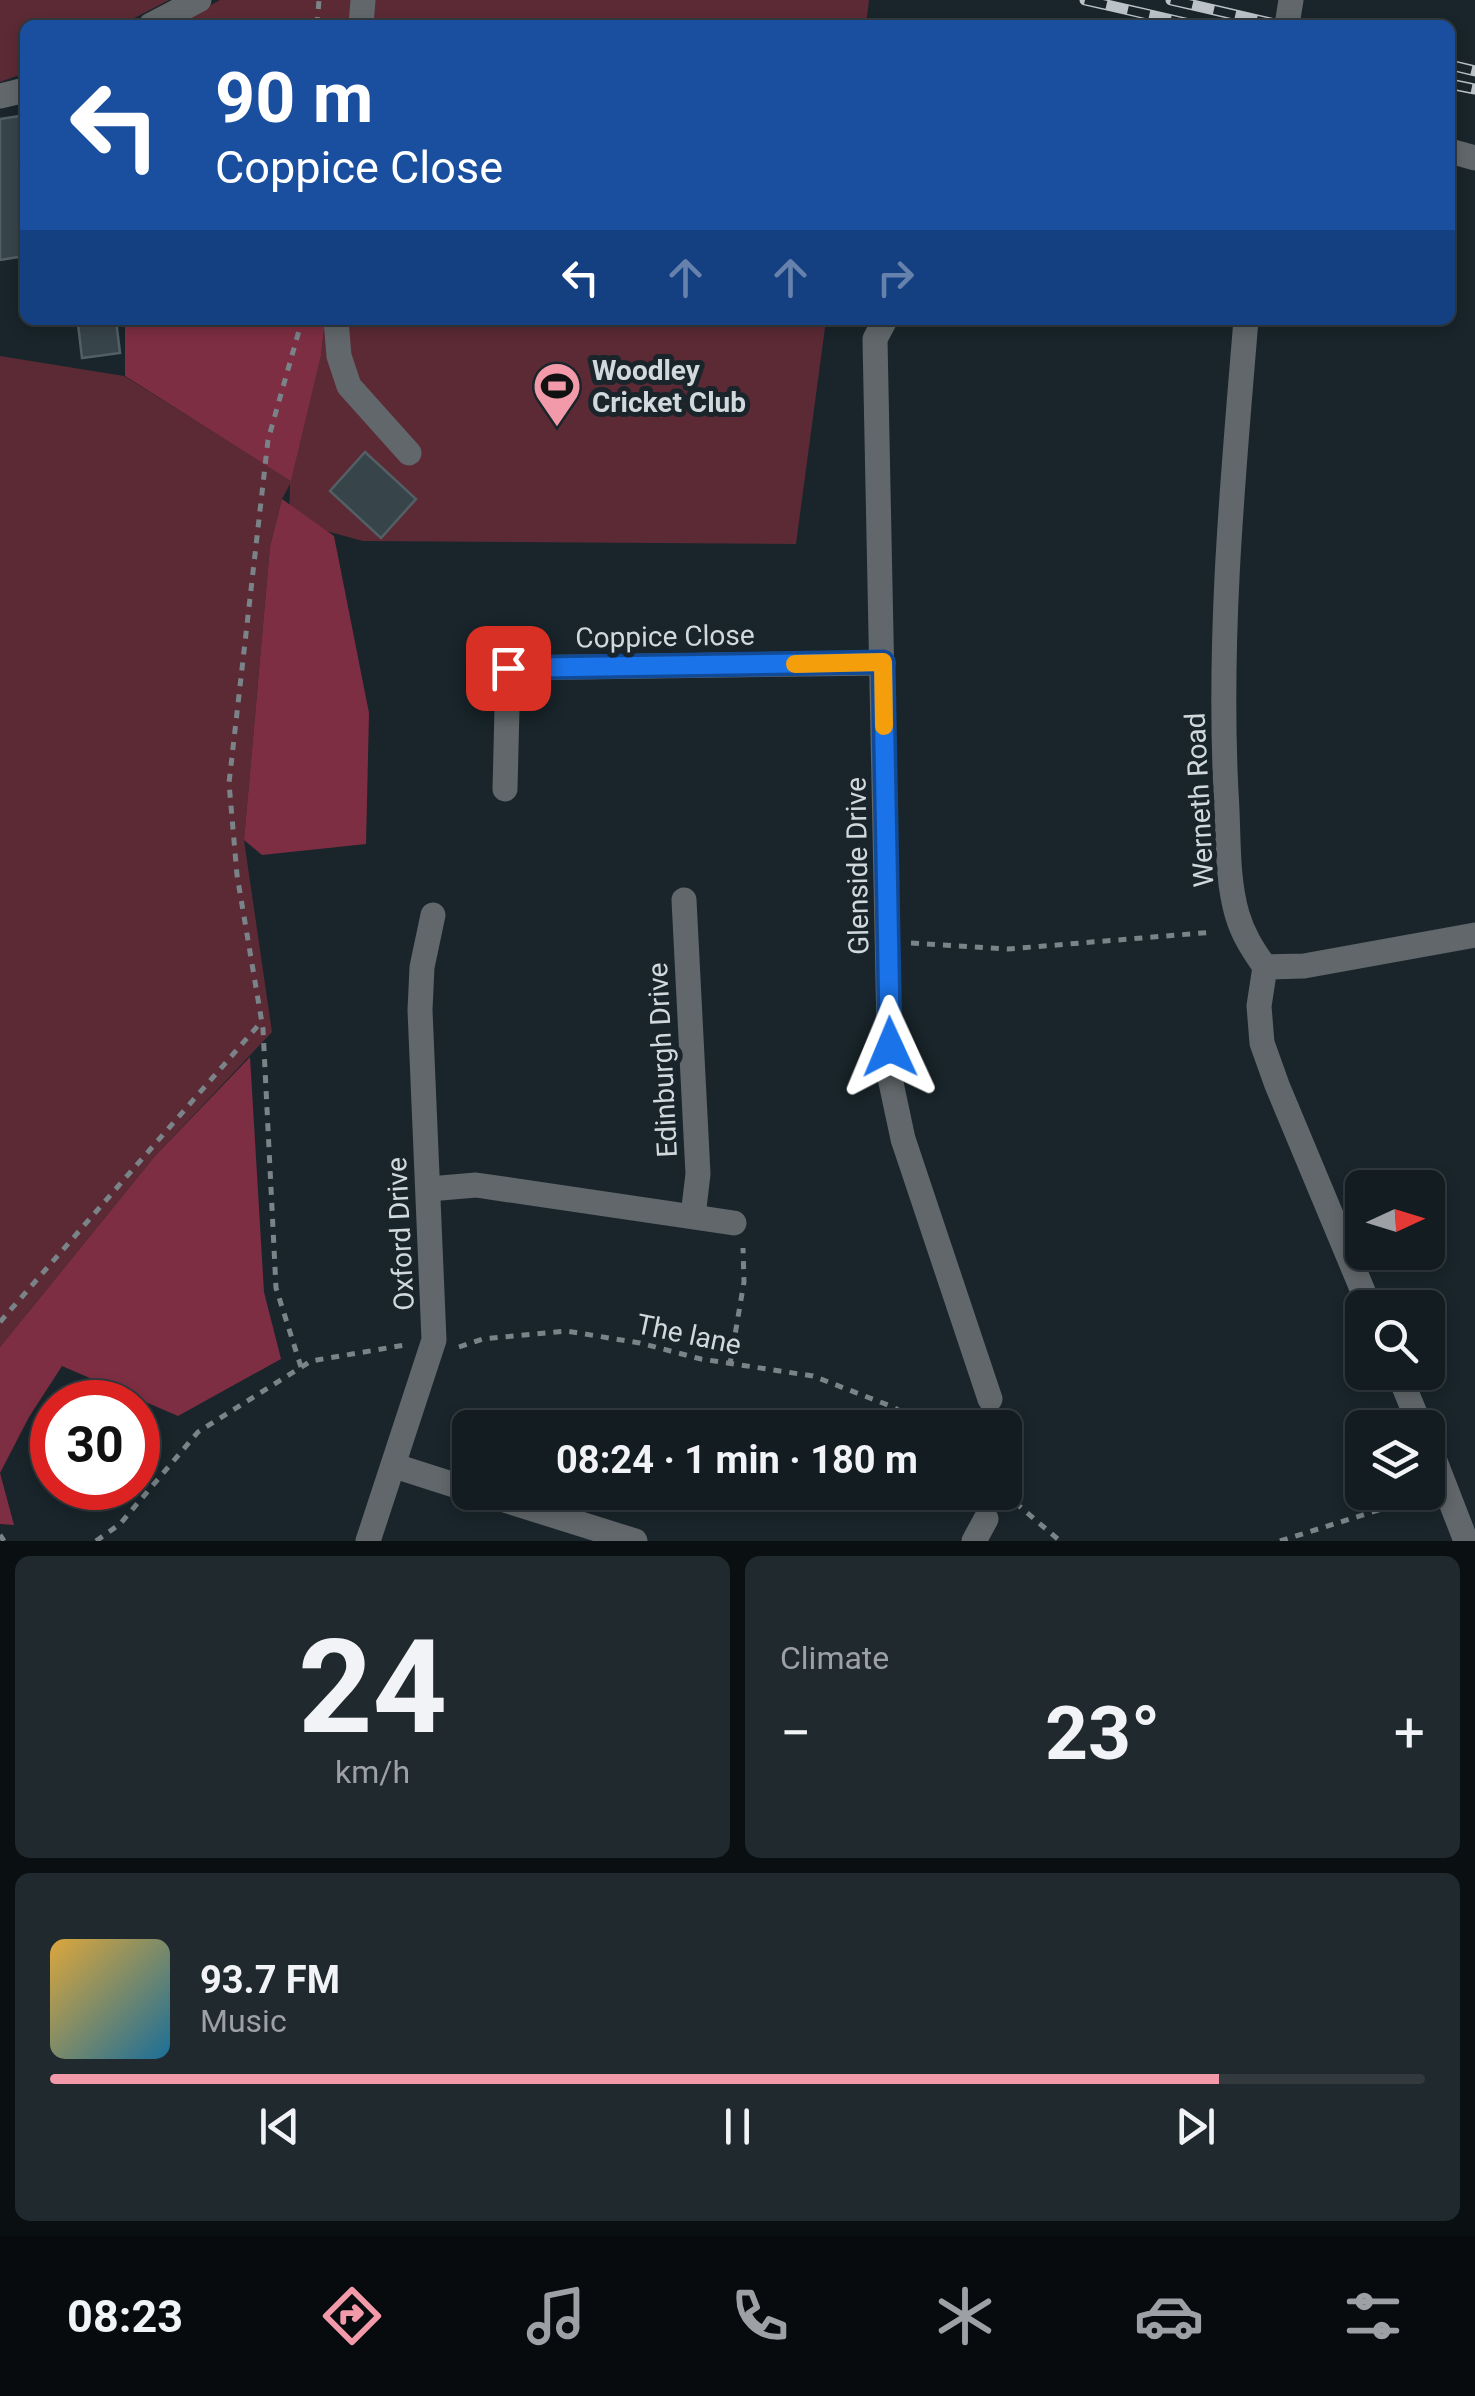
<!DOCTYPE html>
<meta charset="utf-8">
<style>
:root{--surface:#131c20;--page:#20292d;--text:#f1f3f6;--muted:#9da1a5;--line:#323a3e;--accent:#f39aaa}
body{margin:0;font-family:Roboto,sans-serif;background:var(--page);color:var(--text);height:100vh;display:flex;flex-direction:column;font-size:38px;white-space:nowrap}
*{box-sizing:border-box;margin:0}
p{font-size:32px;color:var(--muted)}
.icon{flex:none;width:55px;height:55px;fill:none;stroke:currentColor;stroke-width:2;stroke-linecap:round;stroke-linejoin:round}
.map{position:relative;height:1541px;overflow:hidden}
.sheet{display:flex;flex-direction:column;gap:15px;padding:15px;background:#0a0f12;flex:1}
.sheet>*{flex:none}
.guide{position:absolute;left:20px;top:20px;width:1435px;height:305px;border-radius:15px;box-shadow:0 5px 15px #0003,0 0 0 2px var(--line);background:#1a4fa0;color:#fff;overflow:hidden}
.needle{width:65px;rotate:86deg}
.buttons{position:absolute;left:1345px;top:1170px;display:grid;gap:20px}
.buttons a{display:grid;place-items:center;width:100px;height:100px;border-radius:15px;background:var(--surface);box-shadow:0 5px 15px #0003,0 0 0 2px var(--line);font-size:50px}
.speed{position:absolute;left:30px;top:1380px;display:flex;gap:20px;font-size:50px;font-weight:700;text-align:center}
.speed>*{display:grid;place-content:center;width:130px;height:130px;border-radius:50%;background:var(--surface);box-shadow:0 5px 15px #0003,0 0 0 2px var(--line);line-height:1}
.speed .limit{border:15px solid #d22;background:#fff;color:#111}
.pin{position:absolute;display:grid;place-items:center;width:85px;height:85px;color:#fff;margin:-42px;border-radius:20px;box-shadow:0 5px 15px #0006}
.me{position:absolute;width:110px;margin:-55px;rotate:359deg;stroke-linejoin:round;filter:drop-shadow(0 0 8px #0008)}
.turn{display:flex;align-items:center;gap:35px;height:210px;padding:0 30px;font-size:45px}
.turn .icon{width:130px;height:130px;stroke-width:2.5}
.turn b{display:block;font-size:70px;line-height:85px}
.lanes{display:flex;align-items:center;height:95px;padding:0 30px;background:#0003;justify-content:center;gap:50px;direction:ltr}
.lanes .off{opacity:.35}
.big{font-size:75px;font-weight:700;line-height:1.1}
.sheet .widget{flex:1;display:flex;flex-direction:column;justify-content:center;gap:15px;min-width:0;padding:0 35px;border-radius:15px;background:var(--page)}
.sheet .dial{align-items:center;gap:0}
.dial b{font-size:130px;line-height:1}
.song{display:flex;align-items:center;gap:30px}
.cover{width:120px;height:120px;border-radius:15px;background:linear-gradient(135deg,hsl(40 70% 55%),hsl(200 70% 35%))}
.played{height:10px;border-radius:5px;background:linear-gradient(90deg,var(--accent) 85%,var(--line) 85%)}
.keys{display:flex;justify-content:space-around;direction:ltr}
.heat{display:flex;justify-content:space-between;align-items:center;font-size:55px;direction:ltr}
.sheet .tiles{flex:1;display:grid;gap:15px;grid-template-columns:1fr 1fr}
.widget:last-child{grid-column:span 2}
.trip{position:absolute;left:452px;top:1410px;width:570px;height:100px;border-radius:15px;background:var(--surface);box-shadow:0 5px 15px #0003,0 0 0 2px var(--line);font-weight:700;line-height:100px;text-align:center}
.tabs{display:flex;height:160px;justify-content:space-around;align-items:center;background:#080b0d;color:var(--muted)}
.tabs .icon{width:70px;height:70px}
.tabs .current{color:var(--accent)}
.tabs b{font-size:45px;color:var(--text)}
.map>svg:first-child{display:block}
</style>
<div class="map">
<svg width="1475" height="1541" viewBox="0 0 1475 1541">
<rect width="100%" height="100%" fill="#19252b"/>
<g fill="#5b2a35">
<polygon points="0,0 169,0 121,25 25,25 25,73 0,82"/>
<polygon points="220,0 869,0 866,25 175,25"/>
<polygon points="325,320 826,320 796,544 363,541 289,521 290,484 282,499 270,546 244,840 272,1032 155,1156 0,1347 0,356 124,376 291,480 321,356"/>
</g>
<g fill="#7e2e42">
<polygon points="125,320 325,320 321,356 291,481 125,376"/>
<polygon points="282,499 334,536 369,713 366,844 262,855 244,840 270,546"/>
<polygon points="250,1057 264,1292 281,1359 178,1416 62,1366 29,1417 0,1473 14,1525 0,1524 0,1347 155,1156"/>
</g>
<g fill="#37444a" stroke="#526066" stroke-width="2.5">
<polygon points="20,116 25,147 25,162 19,163 25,203 25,256 0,260 0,119"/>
<polygon points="116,320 120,353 82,358 78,324"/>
<polygon points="365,452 416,499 381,538 330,491"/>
</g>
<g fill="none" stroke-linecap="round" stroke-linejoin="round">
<g stroke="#798388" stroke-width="5" stroke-dasharray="8 8" stroke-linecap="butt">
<polyline points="317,25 319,0"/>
<polyline points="911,943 1008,949 1214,932"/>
<polyline points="0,1322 262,1021"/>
<polyline points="459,1347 483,1339 566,1331 640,1343 701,1359 813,1376 893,1407 929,1428"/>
<polyline points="730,1364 744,1282 743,1248"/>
<polyline points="301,1367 276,1288 263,1029 237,875 229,783 268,440 302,320"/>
<polyline points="1003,1492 1060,1541"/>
<polyline points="0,1535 4,1541"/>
<polyline points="96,1541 120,1524 198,1432 311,1361 405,1345"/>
<polyline points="1280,1541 1420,1497"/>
</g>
<g stroke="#61676a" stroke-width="25">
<polyline points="151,25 199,0"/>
<polyline points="361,25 363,0"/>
<polyline points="1287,25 1291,0"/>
<polyline points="0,96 25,90"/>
<polyline points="1450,151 1475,158"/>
<polyline points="336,320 339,356 349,386 409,453"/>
<polyline points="885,320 875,339 890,1078 903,1139 990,1399"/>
<path d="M1246 320C1233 477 1218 635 1226 792 1229 832 1226 876 1237 914 1243 935 1253 950 1265 967L1259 1006 1262 1043 1277 1085 1370 1308"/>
<polyline points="505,789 508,668 883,663"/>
<polyline points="684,900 698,1174 693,1216"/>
<polyline points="1265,967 1304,966 1475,935"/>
<polyline points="429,1189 476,1185 734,1223"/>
<polyline points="1398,1372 1421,1428"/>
<polyline points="1428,1443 1466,1541"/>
<polyline points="395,1466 470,1490"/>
<polyline points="479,1492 635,1541"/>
<polyline points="368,1541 434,1340 420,1010 422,967 433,915"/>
<polyline points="974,1541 986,1519"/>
</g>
<g stroke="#bbc3c8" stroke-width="11">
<g id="rail">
<polyline points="1085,0 1194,25"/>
<polyline points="1171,0 1279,25"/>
<polyline points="1450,65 1475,71"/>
<polyline points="1450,84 1475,89"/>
</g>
</g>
<use href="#rail" stroke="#19252b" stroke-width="8" stroke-dasharray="22" stroke-linecap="butt"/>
</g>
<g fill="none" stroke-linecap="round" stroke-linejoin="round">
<g stroke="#114b97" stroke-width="25">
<polyline id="route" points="508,668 883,662 890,1047"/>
</g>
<use href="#route" stroke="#1a73e8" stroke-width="18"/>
<polyline stroke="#f59e0b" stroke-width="18" points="795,664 883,662 884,726"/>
</g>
<defs>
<g id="stadium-pin" transform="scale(2.5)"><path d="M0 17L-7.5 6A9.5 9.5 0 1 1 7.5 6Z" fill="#f39aaa" stroke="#19252b"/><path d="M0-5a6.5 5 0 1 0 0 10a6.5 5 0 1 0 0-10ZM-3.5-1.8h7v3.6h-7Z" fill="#111"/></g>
</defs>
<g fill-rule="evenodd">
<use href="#stadium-pin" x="557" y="386"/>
</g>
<g text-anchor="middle" stroke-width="10" stroke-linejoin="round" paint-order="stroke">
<g font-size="28" font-weight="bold" fill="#d1d9dd" stroke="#19252b" text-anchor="start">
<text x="592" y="380">Woodley<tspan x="592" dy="32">Cricket Club</tspan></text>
</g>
<g font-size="28" fill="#d1d9dd" stroke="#19252b">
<text transform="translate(665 636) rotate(-1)" y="10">Coppice Close</text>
<text transform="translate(1199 800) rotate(-93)" y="10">Werneth Road</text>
<text transform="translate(857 866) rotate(-91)" y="10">Glenside Drive</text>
<text transform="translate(662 1060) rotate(-93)" y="10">Edinburgh Drive</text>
<text transform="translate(400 1234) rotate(-93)" y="10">Oxford Drive</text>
<text transform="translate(689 1334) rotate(12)" y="10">The lane</text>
</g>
</g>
</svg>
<div class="buttons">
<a><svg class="needle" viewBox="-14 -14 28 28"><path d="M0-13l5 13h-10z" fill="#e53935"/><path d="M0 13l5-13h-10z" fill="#9da1a5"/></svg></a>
<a><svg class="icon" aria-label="search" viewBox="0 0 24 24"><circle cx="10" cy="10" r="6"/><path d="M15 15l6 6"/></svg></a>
<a><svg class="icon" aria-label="layers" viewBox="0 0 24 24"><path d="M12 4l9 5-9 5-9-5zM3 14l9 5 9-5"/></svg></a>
</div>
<div class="speed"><div class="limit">30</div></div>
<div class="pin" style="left:508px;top:668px;background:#d93025"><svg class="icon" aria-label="arrive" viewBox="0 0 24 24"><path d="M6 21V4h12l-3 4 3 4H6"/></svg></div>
<svg class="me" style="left:890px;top:1047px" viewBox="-20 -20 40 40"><path d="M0-17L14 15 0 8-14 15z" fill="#1a73e8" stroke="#fff" stroke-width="4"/></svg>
<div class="trip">08:24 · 1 min · 180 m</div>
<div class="guide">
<div class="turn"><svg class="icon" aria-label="left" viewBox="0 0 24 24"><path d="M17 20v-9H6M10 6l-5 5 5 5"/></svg><div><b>90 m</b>Coppice Close</div></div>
<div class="lanes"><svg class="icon" aria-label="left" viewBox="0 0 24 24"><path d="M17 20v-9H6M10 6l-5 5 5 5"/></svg><svg class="icon off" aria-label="ahead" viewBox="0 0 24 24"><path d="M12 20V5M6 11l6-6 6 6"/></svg><svg class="icon off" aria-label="ahead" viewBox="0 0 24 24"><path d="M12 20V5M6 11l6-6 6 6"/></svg><svg class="icon off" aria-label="right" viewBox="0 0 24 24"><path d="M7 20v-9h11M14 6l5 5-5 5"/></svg></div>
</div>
</div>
<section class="sheet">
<div class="tiles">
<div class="widget dial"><b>24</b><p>km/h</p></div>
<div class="widget"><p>Climate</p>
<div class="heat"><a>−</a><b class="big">23°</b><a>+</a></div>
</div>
<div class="widget">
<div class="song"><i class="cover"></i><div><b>93.7 FM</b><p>Music</p></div></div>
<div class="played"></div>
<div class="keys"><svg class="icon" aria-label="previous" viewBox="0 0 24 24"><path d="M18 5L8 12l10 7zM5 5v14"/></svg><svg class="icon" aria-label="pause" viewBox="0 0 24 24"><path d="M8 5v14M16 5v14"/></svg><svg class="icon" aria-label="next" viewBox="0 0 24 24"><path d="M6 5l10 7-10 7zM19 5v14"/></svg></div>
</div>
</div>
</section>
<nav class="tabs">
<b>08:23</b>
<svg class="icon current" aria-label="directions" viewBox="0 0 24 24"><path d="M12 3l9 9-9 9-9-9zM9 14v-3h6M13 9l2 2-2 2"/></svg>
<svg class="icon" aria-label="music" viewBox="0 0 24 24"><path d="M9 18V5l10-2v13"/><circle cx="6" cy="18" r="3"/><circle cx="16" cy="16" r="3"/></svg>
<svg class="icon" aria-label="phone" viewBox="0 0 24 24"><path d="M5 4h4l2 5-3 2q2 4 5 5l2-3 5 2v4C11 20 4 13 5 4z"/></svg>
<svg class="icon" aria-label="climate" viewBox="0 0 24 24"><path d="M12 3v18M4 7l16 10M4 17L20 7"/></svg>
<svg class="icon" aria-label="car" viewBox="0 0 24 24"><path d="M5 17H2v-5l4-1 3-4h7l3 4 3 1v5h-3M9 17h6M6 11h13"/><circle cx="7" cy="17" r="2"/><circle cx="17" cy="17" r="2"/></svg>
<svg class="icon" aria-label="filters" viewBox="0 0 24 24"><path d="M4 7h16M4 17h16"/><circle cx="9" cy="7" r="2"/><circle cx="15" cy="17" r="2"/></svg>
</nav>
